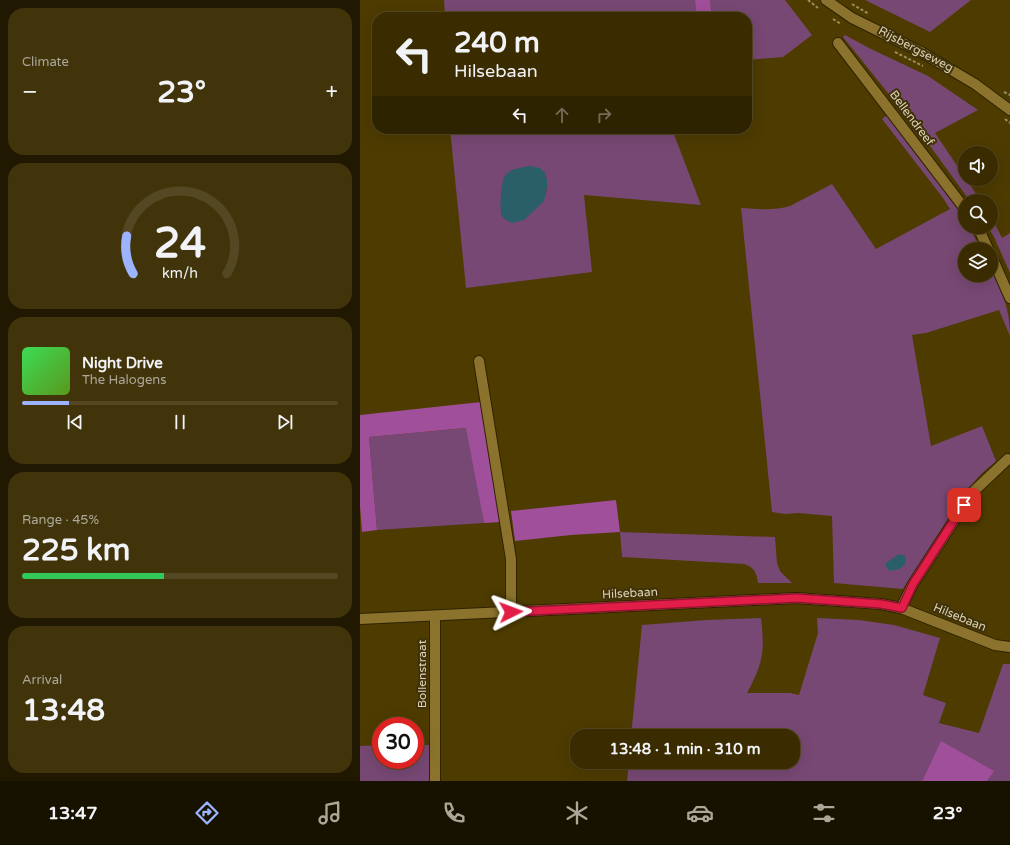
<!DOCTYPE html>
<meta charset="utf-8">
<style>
:root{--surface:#3a2c00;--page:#41340a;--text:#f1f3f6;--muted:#aba799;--line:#544822;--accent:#9cb4fd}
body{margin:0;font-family:"Varela Round",sans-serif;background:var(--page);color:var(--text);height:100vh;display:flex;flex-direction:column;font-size:15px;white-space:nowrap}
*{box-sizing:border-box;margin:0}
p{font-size:13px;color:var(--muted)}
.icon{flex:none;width:22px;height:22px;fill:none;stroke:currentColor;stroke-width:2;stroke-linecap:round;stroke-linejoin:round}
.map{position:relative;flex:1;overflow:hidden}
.drawer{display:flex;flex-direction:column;gap:8px;padding:8px;background:#201800;width:360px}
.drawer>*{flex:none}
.hud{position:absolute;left:12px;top:12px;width:380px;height:122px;border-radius:16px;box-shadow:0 4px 16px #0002,0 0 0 1px var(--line);background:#3a2c00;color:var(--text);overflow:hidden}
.buttons{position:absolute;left:598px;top:146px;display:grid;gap:8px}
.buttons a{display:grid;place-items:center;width:40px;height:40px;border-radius:50%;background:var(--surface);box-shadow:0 4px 16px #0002,0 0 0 1px var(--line);font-size:20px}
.speed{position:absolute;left:12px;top:717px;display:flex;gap:8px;font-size:20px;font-weight:700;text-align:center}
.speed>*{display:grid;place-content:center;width:52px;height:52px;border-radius:50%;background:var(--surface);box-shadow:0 4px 16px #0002,0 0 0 1px var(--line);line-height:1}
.speed .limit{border:6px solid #d22;background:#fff;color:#111}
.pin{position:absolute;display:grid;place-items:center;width:34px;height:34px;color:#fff;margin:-17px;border-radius:8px;box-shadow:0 2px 6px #0006}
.me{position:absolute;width:44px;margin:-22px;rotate:87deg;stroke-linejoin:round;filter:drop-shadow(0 0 3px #0008)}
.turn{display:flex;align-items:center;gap:14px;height:84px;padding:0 16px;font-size:18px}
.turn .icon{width:52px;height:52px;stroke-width:2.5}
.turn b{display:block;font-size:28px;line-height:34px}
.lanes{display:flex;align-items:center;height:38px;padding:0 16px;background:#0003;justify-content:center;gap:20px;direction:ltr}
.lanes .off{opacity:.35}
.big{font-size:30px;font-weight:700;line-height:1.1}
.drawer .tile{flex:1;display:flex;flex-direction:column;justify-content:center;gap:6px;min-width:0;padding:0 14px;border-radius:16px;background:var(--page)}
.drawer .dial{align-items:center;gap:0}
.dial svg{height:104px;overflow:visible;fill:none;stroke:var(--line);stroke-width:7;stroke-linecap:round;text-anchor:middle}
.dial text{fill:var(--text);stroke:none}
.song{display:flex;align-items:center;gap:12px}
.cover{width:48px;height:48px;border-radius:6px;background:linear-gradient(135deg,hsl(130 70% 55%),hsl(90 70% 35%))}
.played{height:4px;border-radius:2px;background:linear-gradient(90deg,var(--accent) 15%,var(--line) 15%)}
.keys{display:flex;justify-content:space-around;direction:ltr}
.heat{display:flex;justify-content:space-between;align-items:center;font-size:22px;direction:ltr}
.charge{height:6px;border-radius:3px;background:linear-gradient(90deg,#34c759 45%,var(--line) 0)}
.trip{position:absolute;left:210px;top:729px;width:230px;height:40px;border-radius:16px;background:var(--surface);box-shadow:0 4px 16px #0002,0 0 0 1px var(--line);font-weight:700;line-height:40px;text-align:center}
.dock{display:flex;height:64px;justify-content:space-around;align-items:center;background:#171200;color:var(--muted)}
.dock .icon{width:28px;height:28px}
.dock .on{color:var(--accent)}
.dock b{font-size:18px;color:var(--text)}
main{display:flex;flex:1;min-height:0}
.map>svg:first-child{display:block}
</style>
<main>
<section class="drawer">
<div class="tile"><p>Climate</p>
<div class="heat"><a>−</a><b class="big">23°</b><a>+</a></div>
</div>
<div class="tile dial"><svg viewBox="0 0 100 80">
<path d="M14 69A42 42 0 1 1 86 69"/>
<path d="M14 69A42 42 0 0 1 9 40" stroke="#9cb4fd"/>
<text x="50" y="56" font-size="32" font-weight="700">24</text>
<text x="50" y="72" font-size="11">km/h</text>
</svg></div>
<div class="tile">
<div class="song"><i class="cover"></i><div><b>Night Drive</b><p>The Halogens</p></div></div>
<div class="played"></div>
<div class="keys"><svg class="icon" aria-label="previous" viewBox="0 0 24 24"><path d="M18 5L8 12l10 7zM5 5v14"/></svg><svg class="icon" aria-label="pause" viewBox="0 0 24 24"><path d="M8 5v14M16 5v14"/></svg><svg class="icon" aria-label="next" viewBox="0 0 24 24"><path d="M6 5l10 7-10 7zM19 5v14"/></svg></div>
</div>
<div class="tile"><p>Range · 45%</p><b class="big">225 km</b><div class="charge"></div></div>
<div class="tile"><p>Arrival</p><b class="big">13:48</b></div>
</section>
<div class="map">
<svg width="650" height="781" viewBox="0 0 650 781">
<rect width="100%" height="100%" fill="#4d3b00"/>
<g fill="#774873" fill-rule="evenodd">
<polygon points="84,0 335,0 336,13 304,17 85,17"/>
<polygon points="350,0 425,0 452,35 423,57 387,60 387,17 352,17"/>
<polygon points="505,0 611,0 570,32"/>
<polygon points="485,35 509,48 568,76 618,110 575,133 621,201 610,201 565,139 483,37"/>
<path d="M528 114 582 184 605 220V227H609L621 249H605V275H631V269C642 294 650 307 650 336L639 310 566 333 552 335 571 446 622 426 636 461 621 474 605 492 543 589 474 583 472 516 438 513 425 514 412 512 381 208C398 209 414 211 430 206L472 184 516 249 590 209 583 198 522 119Z"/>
<path d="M90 129H312L341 205 224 195 232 272 106 288ZM170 166 187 180 186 194 145 176 153 170Z"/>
<polygon points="631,216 642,238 650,233 650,273 634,237 628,227 631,227"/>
<polygon points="107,428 124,523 17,530 9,437"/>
<path d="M260 532 415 537 417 563 420 571 432 583H398C397 573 394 567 384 564L262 557Z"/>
<path d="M401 618C405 652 403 663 387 693H430L439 695 458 633 457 618 499 620 534 625 580 638 563 695 586 703 579 723 619 733 643 664H650V781H627L633 771 581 742 562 781H267L269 762H433V736H271L282 625 346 620Z"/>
<polygon points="21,745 21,760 55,760 55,745 69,745 69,781 0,781 0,746"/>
</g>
<g fill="#a04f9a">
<polygon points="335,0 350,0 352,17 304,17 336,13"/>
<polygon points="121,402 141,522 124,523 106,428 9,437 17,530 2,532 0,506 0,415"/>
<polygon points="256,500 260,532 211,535 155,541 151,511"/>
<polygon points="581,741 634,771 627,781 562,781"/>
</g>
<g fill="#2a5f68">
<path d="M170 166 180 168 185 173 187 180V187L184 201 164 220 152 223C148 221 144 219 142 216 139 211 141 181 145 176 150 168 162 168 170 166Z"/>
<path d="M539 554 545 556C549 567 536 572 528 570L526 566V563Z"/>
</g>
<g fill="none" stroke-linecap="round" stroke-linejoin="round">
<g stroke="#2f2300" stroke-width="12">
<g id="minor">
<polyline points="478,43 605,209"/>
<polyline points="618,227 628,249"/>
<polyline points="631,255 650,298"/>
<polyline points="119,361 151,559 151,611"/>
<polyline points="541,608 553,584 613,492 648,459"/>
<polyline points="75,616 75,781"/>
<polyline points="0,619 436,598 521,604 541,608 635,645 650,647"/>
</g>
</g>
<g stroke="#2f2300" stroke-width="12">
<polyline id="secondary" points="466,0 492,18 561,52 615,84 650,110"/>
</g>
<g stroke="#9c8d5f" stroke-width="2" stroke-dasharray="3 2" stroke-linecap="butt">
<polyline points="448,0 458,8"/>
<polyline points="492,4 509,14"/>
<polyline points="473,19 481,24"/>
<polyline points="535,52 563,66"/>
<polyline points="644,92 650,95"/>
<polyline points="645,119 650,123"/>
</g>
<use href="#minor" stroke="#8b732d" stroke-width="10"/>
<use href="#secondary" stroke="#8b732d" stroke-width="10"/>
</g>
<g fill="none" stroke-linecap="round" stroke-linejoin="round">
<g stroke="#92132f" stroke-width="10">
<polyline id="route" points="151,612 436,598 521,604 542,608 553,584 604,505"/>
</g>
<use href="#route" stroke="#e11d48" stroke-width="7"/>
</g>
<g text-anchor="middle" stroke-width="4" stroke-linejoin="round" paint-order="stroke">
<g font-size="12" fill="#ded2b0" stroke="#3f320c">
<text transform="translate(556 49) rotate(28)" y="4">Rijsbergseweg</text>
<text transform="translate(552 118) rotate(53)" y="4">Bellendreef</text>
<text transform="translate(270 593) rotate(-3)" y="4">Hilsebaan</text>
<text transform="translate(600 617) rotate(22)" y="4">Hilsebaan</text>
<text transform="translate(62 674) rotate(-90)" y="4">Bollenstraat</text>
</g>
</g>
</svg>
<div class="buttons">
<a><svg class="icon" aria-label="sound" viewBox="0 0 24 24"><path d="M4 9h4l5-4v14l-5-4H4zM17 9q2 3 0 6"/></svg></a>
<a><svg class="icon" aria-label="search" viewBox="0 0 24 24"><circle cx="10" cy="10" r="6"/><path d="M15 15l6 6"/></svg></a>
<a><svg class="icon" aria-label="layers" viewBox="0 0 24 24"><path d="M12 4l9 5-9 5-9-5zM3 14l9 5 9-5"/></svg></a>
</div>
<div class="speed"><div class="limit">30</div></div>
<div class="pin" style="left:604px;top:505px;background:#d93025"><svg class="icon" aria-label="arrive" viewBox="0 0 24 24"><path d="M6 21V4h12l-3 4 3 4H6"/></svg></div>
<svg class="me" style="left:151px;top:612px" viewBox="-20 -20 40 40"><path d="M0-17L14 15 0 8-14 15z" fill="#e11d48" stroke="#fff" stroke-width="4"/></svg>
<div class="trip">13:48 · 1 min · 310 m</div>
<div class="hud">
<div class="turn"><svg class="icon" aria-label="left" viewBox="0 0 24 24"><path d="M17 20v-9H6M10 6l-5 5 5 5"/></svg><div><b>240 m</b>Hilsebaan</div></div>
<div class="lanes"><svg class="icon" aria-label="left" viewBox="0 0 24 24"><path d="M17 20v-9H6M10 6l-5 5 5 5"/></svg><svg class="icon off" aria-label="ahead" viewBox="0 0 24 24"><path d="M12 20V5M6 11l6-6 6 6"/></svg><svg class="icon off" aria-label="right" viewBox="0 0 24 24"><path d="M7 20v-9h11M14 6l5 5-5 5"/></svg></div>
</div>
</div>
</main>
<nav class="dock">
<b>13:47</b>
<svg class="icon on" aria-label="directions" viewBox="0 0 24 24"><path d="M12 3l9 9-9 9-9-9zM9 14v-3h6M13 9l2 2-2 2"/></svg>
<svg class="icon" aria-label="music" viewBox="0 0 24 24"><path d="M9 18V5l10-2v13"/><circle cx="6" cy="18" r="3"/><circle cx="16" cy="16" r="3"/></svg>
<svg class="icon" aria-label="phone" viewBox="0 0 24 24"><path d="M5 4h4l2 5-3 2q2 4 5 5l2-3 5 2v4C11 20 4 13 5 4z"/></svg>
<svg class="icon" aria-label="climate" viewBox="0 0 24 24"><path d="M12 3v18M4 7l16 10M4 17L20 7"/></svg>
<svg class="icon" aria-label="car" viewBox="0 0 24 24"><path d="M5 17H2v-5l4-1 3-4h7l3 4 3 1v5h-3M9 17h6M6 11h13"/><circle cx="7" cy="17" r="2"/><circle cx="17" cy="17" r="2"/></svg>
<svg class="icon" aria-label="filters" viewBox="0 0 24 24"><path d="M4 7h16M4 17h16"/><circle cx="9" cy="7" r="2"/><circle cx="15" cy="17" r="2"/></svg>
<b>23°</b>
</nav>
